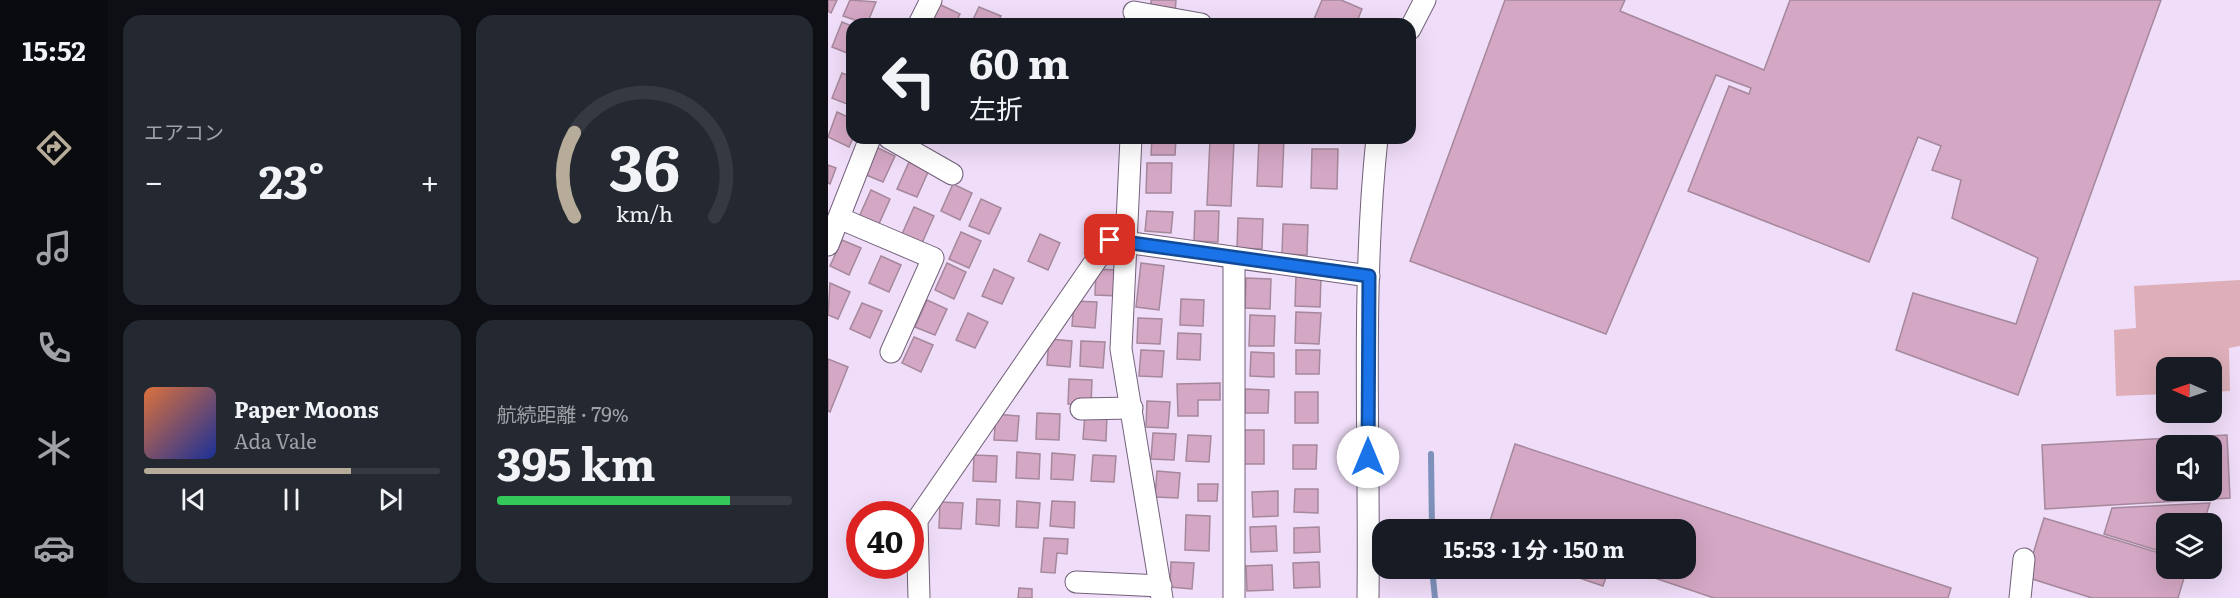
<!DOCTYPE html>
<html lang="ja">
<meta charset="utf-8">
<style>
:root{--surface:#171b24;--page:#242831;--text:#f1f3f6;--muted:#9ea1a6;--line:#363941;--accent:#b6ac99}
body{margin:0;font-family:Literata,"Noto Sans JP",serif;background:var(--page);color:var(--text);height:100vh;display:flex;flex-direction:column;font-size:22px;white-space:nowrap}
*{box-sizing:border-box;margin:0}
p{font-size:20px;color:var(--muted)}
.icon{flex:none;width:33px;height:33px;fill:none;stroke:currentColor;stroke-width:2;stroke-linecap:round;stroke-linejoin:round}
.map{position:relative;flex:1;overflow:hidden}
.sheet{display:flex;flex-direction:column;gap:15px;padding:15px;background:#0d0f14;width:720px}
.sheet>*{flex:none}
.guide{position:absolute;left:18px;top:18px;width:570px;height:126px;border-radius:18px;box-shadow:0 6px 24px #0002;background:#171b24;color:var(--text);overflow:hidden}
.needle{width:39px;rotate:272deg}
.fabs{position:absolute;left:1328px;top:357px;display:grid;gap:12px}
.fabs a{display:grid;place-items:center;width:66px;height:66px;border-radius:12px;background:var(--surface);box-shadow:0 6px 24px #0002;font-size:30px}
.speed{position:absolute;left:18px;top:501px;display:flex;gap:12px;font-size:30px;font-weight:700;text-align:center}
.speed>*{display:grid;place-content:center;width:78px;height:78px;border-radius:50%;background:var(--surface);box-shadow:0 6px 24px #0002;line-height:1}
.speed .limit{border:9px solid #d22;background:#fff;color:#111}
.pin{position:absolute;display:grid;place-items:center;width:51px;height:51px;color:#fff;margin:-26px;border-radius:12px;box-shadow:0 3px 9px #0006}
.me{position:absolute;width:66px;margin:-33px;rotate:0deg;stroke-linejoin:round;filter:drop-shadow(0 0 4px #0008)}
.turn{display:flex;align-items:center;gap:21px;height:126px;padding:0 24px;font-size:27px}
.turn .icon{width:78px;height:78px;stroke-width:2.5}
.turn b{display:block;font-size:42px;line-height:51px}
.big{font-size:45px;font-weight:700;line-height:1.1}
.sheet .widget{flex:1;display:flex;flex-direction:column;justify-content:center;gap:9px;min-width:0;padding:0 21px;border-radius:18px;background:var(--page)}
.sheet .dial{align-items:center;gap:0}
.dial svg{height:156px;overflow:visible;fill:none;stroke:var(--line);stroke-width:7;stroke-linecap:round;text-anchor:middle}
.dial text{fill:var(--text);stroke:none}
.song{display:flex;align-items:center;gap:18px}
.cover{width:72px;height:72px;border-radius:9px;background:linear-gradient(135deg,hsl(20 70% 55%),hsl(230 70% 35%))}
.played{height:6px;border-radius:3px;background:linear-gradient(90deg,var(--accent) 70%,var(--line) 70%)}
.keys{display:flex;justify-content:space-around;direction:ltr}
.heat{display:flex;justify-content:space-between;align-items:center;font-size:33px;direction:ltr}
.charge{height:9px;border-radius:4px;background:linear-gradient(90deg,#34c759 79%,var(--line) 0)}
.sheet .tiles{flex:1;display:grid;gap:15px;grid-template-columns:repeat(2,1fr)}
.trip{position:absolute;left:544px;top:519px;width:324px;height:60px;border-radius:18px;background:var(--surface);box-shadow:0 6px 24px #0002;font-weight:700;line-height:60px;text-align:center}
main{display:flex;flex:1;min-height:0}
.menu{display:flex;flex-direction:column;width:108px;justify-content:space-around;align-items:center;background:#090b0e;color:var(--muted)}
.menu .icon{width:42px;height:42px}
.menu .current{color:var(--accent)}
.menu b{font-size:27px;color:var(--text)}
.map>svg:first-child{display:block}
</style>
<main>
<nav class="menu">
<b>15:52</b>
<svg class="icon current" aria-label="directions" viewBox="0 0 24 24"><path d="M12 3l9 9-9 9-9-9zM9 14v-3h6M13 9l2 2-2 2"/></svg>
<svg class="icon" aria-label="music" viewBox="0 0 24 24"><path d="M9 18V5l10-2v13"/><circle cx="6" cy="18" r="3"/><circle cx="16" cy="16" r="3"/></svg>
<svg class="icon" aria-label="phone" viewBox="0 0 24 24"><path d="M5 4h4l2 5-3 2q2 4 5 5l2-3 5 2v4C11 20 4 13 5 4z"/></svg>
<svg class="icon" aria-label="climate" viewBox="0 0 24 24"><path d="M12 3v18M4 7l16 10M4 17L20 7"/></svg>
<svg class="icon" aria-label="car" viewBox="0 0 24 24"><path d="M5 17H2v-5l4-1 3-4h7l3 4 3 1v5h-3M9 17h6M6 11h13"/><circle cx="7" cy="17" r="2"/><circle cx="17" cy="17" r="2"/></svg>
</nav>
<section class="sheet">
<div class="tiles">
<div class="widget"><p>エアコン</p>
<div class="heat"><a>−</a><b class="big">23°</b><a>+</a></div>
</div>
<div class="widget dial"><svg viewBox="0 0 100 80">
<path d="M14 69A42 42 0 1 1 86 69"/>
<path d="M14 69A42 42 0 0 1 14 26" stroke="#b6ac99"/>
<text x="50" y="56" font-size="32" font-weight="700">36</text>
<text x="50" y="72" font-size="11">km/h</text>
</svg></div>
<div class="widget">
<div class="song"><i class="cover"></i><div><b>Paper Moons</b><p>Ada Vale</p></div></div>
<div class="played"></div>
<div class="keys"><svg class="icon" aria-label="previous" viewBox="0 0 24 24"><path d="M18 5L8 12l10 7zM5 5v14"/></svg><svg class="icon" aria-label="pause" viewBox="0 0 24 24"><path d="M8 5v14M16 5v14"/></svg><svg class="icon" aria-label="next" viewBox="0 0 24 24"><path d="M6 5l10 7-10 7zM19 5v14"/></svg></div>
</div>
<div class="widget"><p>航続距離 · 79%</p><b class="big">395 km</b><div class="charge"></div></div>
</div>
</section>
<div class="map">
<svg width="1412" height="598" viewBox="0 0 1412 598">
<rect width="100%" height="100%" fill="#f0ddf9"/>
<polygon fill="#deafb9" points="1412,280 1412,346 1401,348 1402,391 1383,392 1383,368 1338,368 1338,394 1288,396 1286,330 1308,328 1306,286"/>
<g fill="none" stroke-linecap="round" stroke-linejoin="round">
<g stroke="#7e91ba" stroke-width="6">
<polyline points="603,454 604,530"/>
<polyline points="604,568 607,598"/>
</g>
</g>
<g fill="#d4a7c4" stroke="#a5889b" stroke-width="1.5" fill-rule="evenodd">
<polygon points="0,0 9,0 3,13 0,11"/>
<polygon points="22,0 48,2 39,24 15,16"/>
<polygon points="323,0 348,0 347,14 323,12"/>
<polygon points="494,0 513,0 534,9 528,24 484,24"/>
<polygon points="677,0 797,0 792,11 936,70 962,0 1333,0 1190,395 1068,350 1085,293 1188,324 1210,258 1124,218 1133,180 1104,170 1113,146 1090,137 1041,262 860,191 901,86 921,94 923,88 888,75 778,334 582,261"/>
<polygon points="111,4 132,14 127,24 101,24"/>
<polygon points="151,7 173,16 169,24 143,24"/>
<polygon points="14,22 24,26 24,55 4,47"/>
<polygon points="14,73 24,77 24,106 4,98"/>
<polygon points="9,112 24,119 25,138 21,147 0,137"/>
<polygon points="324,138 348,138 347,155 323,155"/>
<polygon points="431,138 456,138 454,187 429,186"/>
<polygon points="382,139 406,140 403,206 379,205"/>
<polygon points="48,147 67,156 55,182 36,174"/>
<polygon points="484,149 510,149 509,189 483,188"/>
<polygon points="81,162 101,170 89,197 69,189"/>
<polygon points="319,163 344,163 343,193 318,193"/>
<polygon points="0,165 8,168 2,184 0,183"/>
<polygon points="125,184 144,193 132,220 113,211"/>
<polygon points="43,190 62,199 50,226 31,217"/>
<polygon points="153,199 173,208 161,234 141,226"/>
<polygon points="86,207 106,216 94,243 74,234"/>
<polygon points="319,211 345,212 343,233 317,231"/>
<polygon points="367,211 391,211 390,242 366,241"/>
<polygon points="410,218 435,219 434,249 409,248"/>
<polygon points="455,224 480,225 479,255 454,254"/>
<polygon points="133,232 153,241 141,268 121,259"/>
<polygon points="212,234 232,243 220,270 200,261"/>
<polygon points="14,240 33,248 21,275 2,266"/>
<polygon points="53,256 73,265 61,292 41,283"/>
<polygon points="119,263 138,272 126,299 107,290"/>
<polygon points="313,263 336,266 331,310 308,307"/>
<polygon points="166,269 186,278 174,304 154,296"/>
<polygon points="268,269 291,270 290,296 267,295"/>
<polygon points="468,276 493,277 492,307 467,306"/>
<polygon points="418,278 443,279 442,309 417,308"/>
<polygon points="2,283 22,292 10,319 0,315"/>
<polygon points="353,299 376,300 375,326 352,325"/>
<polygon points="99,300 119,309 107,335 87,327"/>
<polygon points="246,301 269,302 267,328 244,326"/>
<polygon points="34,303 54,311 42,338 22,329"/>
<polygon points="468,312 493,313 491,344 467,343"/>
<polygon points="140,313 160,322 147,348 128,340"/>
<polygon points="422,315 447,316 446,346 421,346"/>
<polygon points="310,318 334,319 332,344 309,343"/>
<polygon points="350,333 373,334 372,360 349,359"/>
<polygon points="86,337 105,345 93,372 74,363"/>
<polygon points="221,339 244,341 242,367 219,365"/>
<polygon points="253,341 277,342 275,368 252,366"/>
<polygon points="313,350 336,351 334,377 311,376"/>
<polygon points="468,350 492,350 491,374 468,374"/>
<polygon points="423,352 446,353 446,377 422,376"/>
<polygon points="0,359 20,367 2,412 0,411"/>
<polygon points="241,379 264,380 263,406 240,404"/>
<polygon points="392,383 392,400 370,400 370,416 350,416 349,384"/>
<polygon points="417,389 441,390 440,413 417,413"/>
<rect x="467" y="392" width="23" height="31"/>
<polygon points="319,401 342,402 340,428 318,427"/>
<polygon points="209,413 232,414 231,440 208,439"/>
<polygon points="257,413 279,415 278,441 255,439"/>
<polygon points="168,414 191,416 189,441 166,440"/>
<rect x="412" y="430" width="24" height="34"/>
<polygon points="325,433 348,434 346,460 323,459"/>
<polygon points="360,435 383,436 381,462 358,461"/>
<path d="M1399 435 1402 498 1217 509 1214 445ZM1338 446H1383V490H1338Z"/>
<polygon points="687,444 1123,588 1120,598 886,598 797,568 858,568 858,530 659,530"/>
<polygon points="465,445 489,445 488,469 465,469"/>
<polygon points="189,452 212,454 211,479 188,478"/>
<polygon points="224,453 247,455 245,480 223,479"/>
<polygon points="146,455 169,456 168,482 145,481"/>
<polygon points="265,455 288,456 286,482 263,481"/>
<polygon points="329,471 352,473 350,498 327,497"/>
<polygon points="370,484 390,484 389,501 370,501"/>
<polygon points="467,489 490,489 490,513 466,512"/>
<polygon points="450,491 450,516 425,517 424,492"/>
<polygon points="149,499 172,500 171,526 148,524"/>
<polygon points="189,501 212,503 210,528 188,527"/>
<polygon points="224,501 247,502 246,528 222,526"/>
<polygon points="112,502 135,503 133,529 111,528"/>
<polygon points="1382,503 1375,524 1338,524 1338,553 1276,534 1284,508"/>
<polygon points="358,515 382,516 381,551 357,550"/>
<polygon points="1216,518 1338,555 1338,568 1359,568 1350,598 1264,598 1198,577"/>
<polygon points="448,526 449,551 423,552 422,527"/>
<polygon points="491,527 492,552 466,553 466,528"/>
<polygon points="216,538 240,539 239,554 229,553 227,573 213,572"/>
<polygon points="343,562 366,563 364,589 342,587"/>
<polygon points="491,562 492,587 466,588 465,563"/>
<polygon points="444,565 445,590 419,591 418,566"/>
<polygon points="722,568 781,568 775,586"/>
<polygon points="191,588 204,589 204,598 190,598"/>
</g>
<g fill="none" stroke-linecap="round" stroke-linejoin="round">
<g stroke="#72617a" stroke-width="23">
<g id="minor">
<polyline points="306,12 373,24"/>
<polyline points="91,24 103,0"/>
<polyline points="582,29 597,0"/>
<polyline points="61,138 124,174"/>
<polyline points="303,138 293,349 334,598"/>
<polyline points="11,218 105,258 63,352"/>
<polyline points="0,245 42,138"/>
<polyline points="406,258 406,598"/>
<polyline points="253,409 304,408"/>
<polyline points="248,582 333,586"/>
<polyline points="91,598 89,520 282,240 541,276"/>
<path d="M540 598C542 445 533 291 549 138"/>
<polyline points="1192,598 1196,559"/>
</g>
</g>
<use href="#minor" stroke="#fff" stroke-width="21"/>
</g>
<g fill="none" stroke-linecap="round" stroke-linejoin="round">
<g stroke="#114b97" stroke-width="15">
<polyline id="route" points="282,240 541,276 540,457"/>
</g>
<use href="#route" stroke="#1a73e8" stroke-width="10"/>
</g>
</svg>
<div class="fabs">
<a><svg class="needle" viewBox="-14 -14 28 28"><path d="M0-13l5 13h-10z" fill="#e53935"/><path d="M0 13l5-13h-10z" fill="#9ea1a6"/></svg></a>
<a><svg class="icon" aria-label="sound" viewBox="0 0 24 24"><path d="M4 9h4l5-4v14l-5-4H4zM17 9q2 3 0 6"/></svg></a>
<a><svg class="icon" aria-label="layers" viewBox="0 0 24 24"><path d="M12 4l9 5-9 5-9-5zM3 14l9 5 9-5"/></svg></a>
</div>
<div class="speed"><div class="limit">40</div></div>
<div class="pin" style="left:282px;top:240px;background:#d93025"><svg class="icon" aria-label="arrive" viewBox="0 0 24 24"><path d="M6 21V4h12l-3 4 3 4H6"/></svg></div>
<svg class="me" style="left:540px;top:457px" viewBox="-20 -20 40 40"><circle r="19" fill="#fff"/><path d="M0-13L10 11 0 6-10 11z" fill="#1a73e8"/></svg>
<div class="trip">15:53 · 1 分 · 150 m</div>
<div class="guide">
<div class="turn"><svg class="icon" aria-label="left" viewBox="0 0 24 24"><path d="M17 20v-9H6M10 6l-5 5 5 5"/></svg><div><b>60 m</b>左折</div></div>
</div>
</div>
</main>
